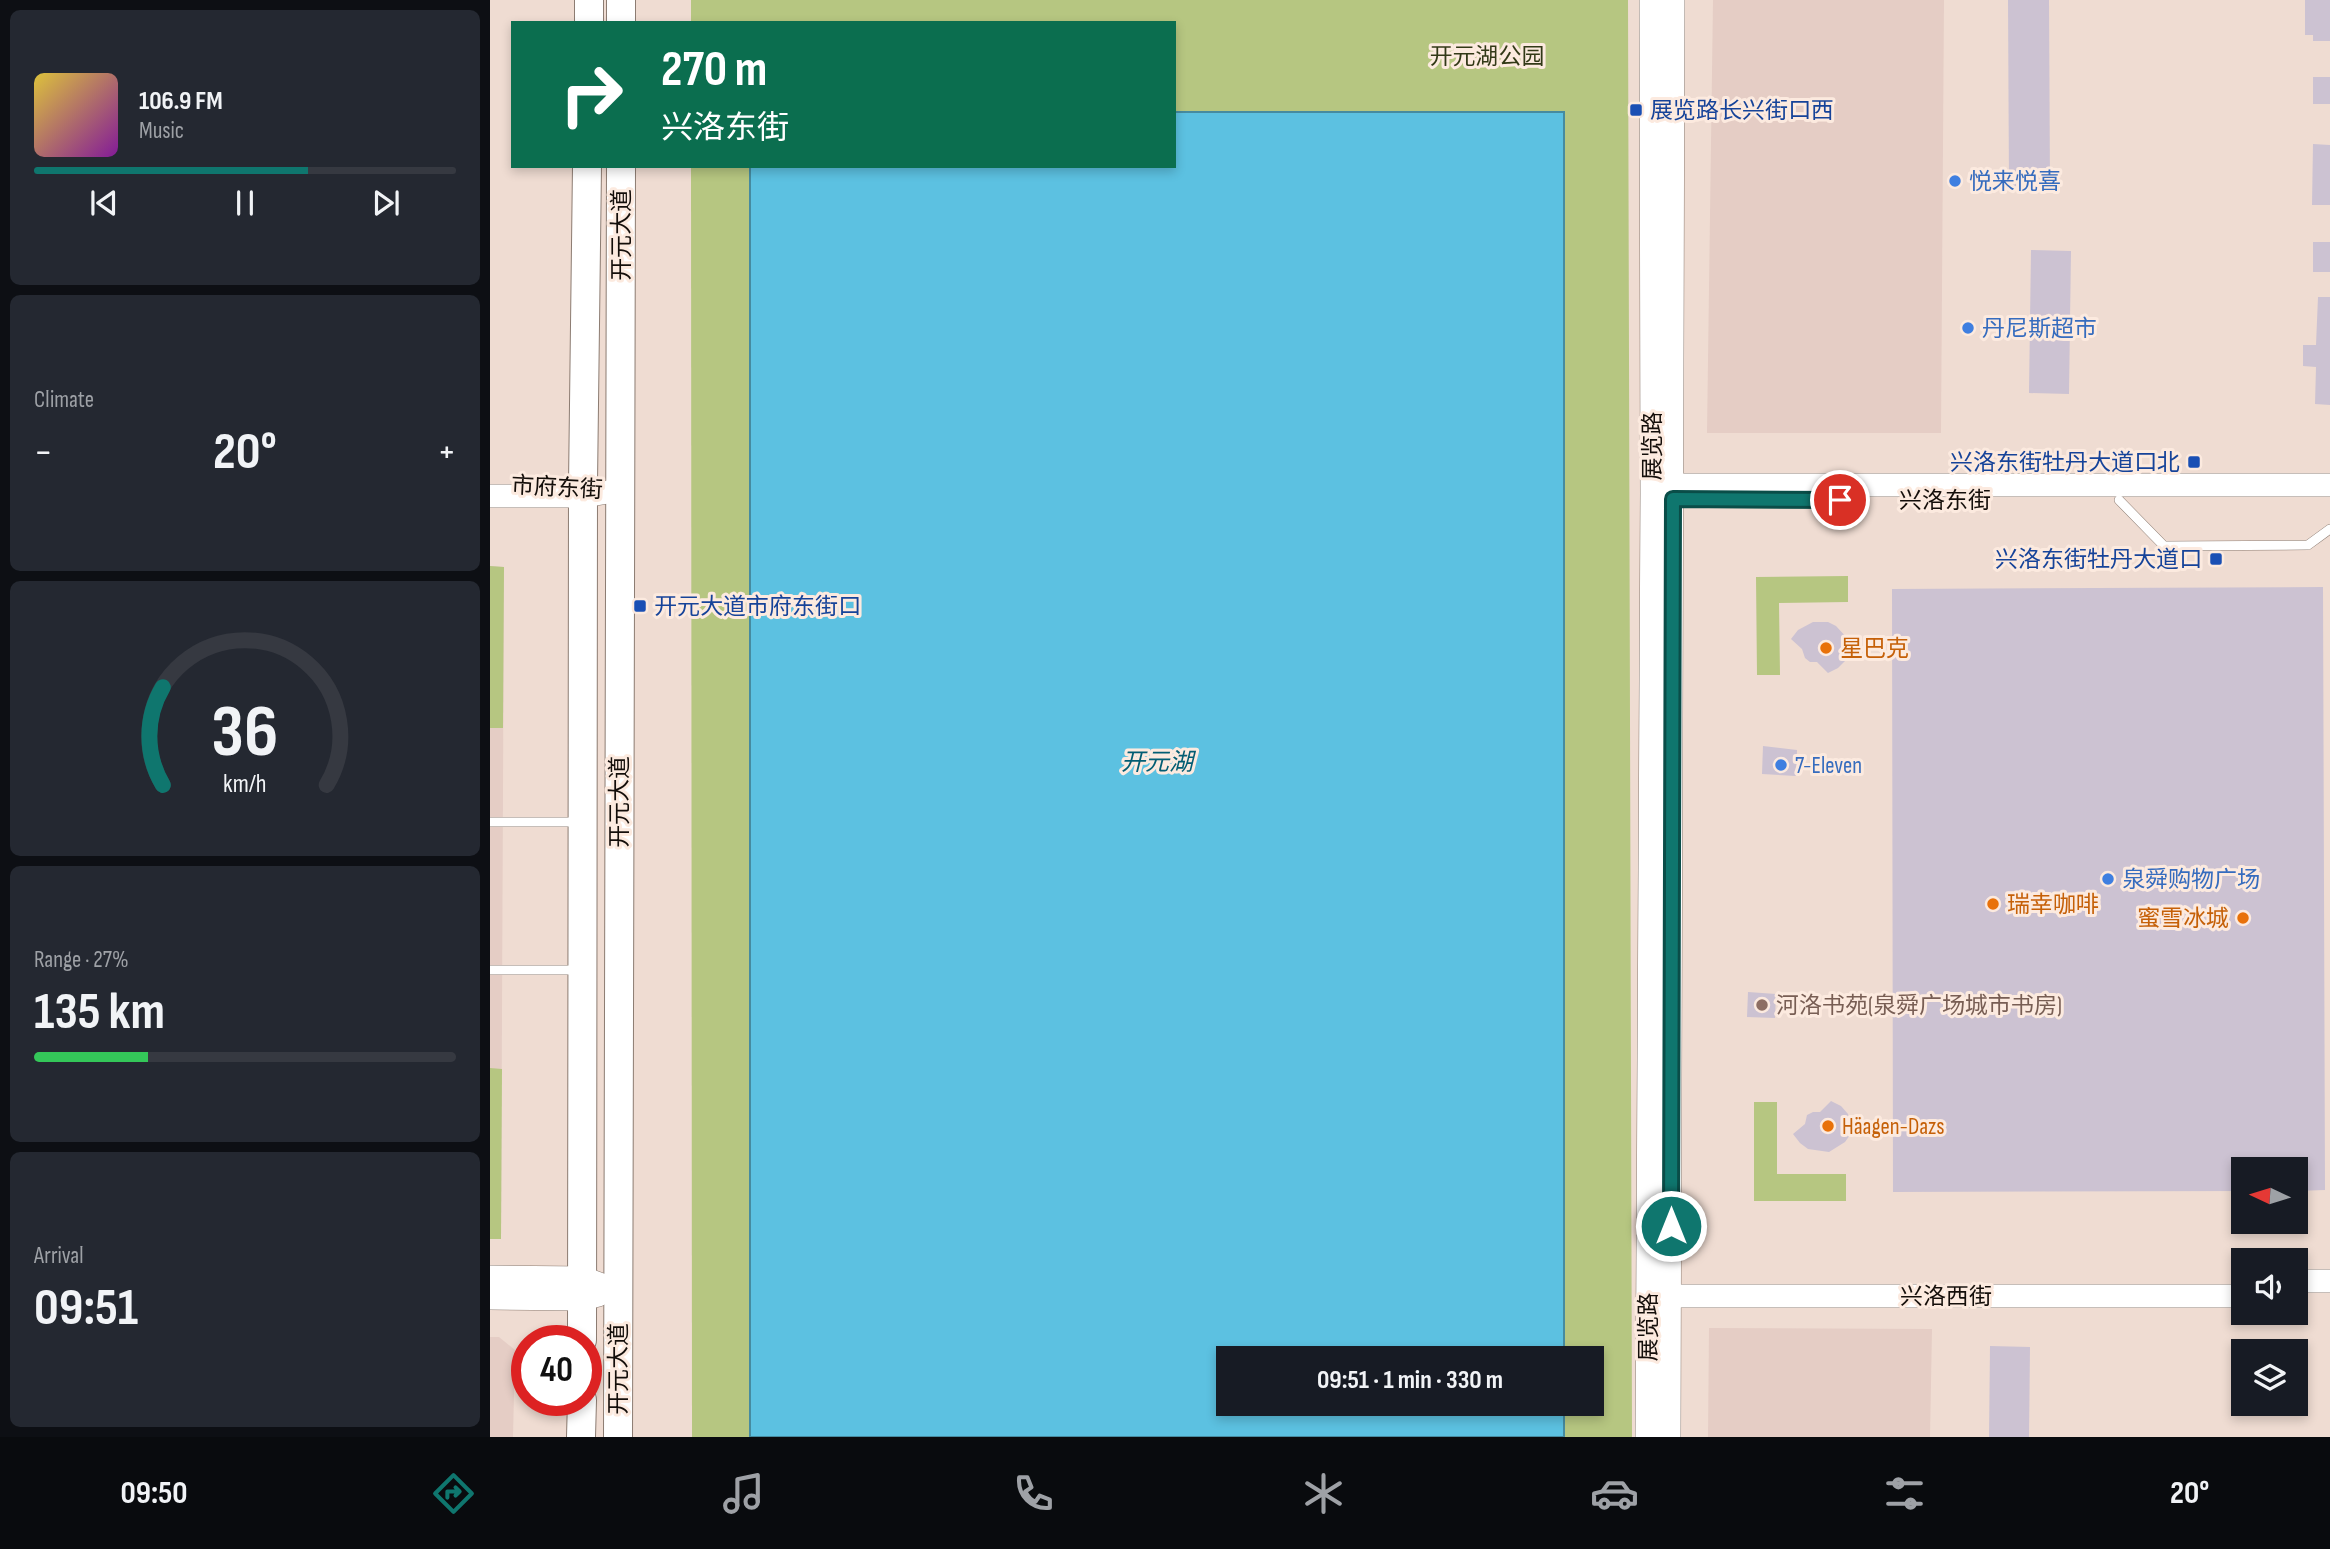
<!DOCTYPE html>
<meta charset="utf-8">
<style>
:root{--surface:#171b24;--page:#242831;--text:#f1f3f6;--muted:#9ea1a6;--line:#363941;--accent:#0f766e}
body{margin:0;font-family:"Sofia Sans Condensed","Noto Sans SC",sans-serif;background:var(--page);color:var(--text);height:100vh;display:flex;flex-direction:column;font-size:26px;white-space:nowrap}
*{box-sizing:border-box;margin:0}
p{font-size:23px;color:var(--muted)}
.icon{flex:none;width:38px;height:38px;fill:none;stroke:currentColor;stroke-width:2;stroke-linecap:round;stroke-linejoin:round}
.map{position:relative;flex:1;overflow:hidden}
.sheet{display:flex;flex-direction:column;gap:10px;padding:10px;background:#0d0f14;width:490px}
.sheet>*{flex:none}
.top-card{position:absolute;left:21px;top:21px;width:665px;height:147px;border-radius:0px;box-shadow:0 4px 10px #0003;background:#0b6e4f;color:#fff;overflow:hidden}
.needle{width:46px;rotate:274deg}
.buttons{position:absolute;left:1741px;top:1157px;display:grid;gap:14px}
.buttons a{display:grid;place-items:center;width:77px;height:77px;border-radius:0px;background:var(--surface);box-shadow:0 4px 10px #0003;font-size:35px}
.speed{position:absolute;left:21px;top:1325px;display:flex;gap:14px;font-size:35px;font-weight:700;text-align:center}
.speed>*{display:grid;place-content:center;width:91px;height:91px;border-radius:50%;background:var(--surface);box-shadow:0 4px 10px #0003;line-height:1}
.speed .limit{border:10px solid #d22;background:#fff;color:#111}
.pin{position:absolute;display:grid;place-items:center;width:60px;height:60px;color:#fff;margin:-30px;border:4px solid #fff;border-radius:50%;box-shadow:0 2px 7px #0007}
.me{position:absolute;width:77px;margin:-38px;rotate:0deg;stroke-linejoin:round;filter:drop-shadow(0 0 5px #0008)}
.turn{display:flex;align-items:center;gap:24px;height:147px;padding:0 35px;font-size:32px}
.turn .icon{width:91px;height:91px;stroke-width:2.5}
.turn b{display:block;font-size:49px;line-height:60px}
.big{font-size:52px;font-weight:700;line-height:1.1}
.sheet .widget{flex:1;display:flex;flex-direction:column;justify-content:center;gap:10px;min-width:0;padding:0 24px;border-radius:10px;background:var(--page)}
.sheet .dial{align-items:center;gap:0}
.dial svg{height:182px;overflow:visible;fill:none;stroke:var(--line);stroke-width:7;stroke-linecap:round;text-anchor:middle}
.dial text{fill:var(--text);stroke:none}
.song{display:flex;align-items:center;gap:21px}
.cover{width:84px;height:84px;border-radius:10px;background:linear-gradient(135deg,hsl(50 70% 55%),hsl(290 70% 35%))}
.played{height:7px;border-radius:4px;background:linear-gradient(90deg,var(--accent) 65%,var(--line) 65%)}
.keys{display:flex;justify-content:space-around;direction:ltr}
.heat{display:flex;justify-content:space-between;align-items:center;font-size:38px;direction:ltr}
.charge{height:10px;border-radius:5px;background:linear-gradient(90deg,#34c759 27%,var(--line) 0)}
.trip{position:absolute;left:726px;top:1346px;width:388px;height:70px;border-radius:0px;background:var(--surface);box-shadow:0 4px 10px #0003;font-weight:700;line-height:70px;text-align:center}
.dock{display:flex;height:112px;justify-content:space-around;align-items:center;background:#090b0e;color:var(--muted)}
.dock .icon{width:49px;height:49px}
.dock .active{color:var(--accent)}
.dock b{font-size:32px;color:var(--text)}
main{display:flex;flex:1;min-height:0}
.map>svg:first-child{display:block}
</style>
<main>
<section class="sheet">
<div class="widget">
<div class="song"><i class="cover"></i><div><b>106.9 FM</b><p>Music</p></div></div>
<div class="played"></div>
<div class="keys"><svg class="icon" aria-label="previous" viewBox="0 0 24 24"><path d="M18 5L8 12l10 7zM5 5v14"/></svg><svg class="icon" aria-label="pause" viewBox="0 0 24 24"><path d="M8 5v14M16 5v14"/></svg><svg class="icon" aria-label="next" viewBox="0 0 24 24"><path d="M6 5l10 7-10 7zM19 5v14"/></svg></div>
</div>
<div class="widget"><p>Climate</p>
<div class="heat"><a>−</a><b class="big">20°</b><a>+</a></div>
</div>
<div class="widget dial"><svg viewBox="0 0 100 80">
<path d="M14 69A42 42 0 1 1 86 69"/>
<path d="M14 69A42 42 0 0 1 14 26" stroke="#0f766e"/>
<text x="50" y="56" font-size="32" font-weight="700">36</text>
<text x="50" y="72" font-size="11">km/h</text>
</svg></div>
<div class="widget"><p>Range · 27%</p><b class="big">135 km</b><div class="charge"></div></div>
<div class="widget"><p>Arrival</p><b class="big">09:51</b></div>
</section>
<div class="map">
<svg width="1840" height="1437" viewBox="0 0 1840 1437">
<rect width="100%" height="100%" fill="#efdcd2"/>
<g fill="#e5cdc5">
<polygon points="1223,0 1454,0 1451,433 1217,433"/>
<polygon points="0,566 14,567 11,1239 0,1239"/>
<polygon points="1219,1328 1442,1329 1440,1437 1218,1437"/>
<polygon points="0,1337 9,1337 25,1350 23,1437 0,1437"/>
</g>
<g fill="#b6c681">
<polygon points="201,0 1138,0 1142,1437 1074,1437 1074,1404 1102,1404 1102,1358 1074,1358 1074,112 684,112 684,23 201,23"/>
<polygon points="201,166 260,166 260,1437 202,1437"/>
<polygon points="0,566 14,567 13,728 0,728"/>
<polygon points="1358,576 1358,602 1289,603 1290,675 1267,675 1266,577"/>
<polygon points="0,1068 12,1069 11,1239 0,1239"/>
<polygon points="1264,1102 1287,1102 1287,1174 1356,1174 1356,1201 1264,1201"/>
</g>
<polygon fill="#5cc1e1" stroke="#468ba0" stroke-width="2" points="684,112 1074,112 1074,1358 738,1358 738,1404 1074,1404 1074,1437 260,1437 260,166 684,166"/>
<g fill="#ccc2d2">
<polygon points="1518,0 1559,0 1560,190 1519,190"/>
<polygon points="1815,0 1840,0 1840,41 1823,41 1823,35 1815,35"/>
<rect x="1823" y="77" width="17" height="27"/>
<polygon points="1823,144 1840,145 1840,205 1822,205"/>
<rect x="1823" y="242" width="17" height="30"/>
<polygon points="1541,250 1581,251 1579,394 1539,393"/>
<polygon points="1828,297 1840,297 1840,405 1825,404 1826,367 1813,366 1813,345 1826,345"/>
<polygon points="1833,587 1835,1190 1806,1191 1806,1169 1754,1169 1754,1191 1403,1192 1402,589"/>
<polygon points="1323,622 1338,622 1346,626 1358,639 1356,660 1348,668 1338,673 1327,662 1320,662 1315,658 1312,649 1301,639 1308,630"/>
<polygon points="1273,746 1307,750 1306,776 1272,774"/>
<polygon points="1258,992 1286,994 1285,1018 1257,1017"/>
<polygon points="1341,1101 1351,1106 1358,1114 1361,1125 1360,1135 1355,1142 1339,1152 1318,1149 1310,1143 1303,1134 1315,1124 1317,1115 1323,1112 1330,1112"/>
<polygon points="1500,1346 1540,1347 1539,1437 1499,1437"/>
</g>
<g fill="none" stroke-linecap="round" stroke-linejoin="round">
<g stroke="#8c7c72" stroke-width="10">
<g id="service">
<polyline points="1629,500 1674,546 1818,545 1840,529"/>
<polyline points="0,822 89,822"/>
<polyline points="0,970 89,970"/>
</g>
</g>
<g stroke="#8c7c72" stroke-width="24">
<g id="tertiary">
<polyline points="1171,490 1183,485 1840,485"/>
<polyline points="0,496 94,496 130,490"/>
<polyline points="0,1277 93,1278 128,1291"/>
<polyline points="1806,1281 1840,1281"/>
<polyline points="1165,1296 1754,1296"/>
<polyline points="0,1298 92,1299 108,1295"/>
<polyline points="1157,1437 1162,493 1161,0"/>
<polyline points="1179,1437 1183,0"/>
</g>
</g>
<g stroke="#8c7c72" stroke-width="30">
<g id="primary">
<polyline points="99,23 99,0"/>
<polyline points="131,23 131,0"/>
<polyline points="92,1340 93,484 97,166"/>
<polyline points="91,1437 92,1400"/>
<polyline points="128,1437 131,166"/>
</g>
</g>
<use href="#service" stroke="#fff" stroke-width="9"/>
<use href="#tertiary" stroke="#fff" stroke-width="23"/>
<use href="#primary" stroke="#fff" stroke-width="28"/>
</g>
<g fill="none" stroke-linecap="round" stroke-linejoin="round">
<g stroke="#0a4d48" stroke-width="18">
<polyline id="route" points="1181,1226 1183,499 1350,500"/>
</g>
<use href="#route" stroke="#0f766e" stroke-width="12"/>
</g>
<g fill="#1a4fb4" stroke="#fceadf" stroke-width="2.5">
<rect x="1139" y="103" width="14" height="14" rx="3.5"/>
<rect x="1697" y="455" width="14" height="14" rx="3.5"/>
<rect x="1719" y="552" width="14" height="14" rx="3.5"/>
<rect x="143" y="599" width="14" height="14" rx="3.5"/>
</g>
<g fill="#3f7fe0" stroke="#fceadf" stroke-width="2.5">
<circle cx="1465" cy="181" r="7"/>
<circle cx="1478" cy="328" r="7"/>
<circle cx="1291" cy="765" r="7"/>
<circle cx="1618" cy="879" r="7"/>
</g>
<g fill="#e8710a" stroke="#fceadf" stroke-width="2.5">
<circle cx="1336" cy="648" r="7"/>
<circle cx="1503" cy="904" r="7"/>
<circle cx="1753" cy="918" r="7"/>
<circle cx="1338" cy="1126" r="7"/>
</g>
<circle fill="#8d6e63" stroke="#fceadf" stroke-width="2.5" cx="1272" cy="1005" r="7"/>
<g text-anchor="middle" stroke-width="6" stroke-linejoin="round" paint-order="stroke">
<g font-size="23" fill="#323917" stroke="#fceadf">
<text x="997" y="64">开元湖公园</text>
</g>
<g font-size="23" fill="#164399" stroke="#fceadf" text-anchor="start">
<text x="1160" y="118">展览路长兴街口西</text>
<text x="1690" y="470" text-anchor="end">兴洛东街牡丹大道口北</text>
<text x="1712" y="567" text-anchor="end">兴洛东街牡丹大道口</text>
<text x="164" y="614">开元大道市府东街口</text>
</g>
<g font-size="23" fill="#366cbe" stroke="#fceadf" text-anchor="start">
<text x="1479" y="189">悦来悦喜</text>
<text x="1492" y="336">丹尼斯超市</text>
<text x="1305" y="773">7-Eleven</text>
<text x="1632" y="887">泉舜购物广场</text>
</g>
<g font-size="23" fill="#140e0a" stroke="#fceadf">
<text transform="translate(131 235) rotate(-90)" y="8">开元大道</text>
<text transform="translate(1162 446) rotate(-90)" y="8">展览路</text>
<text transform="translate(67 487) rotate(3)" y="8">市府东街</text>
<text x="1455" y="508">兴洛东街</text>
<text transform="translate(129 802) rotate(-90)" y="8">开元大道</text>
<text x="1456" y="1304">兴洛西街</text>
<text transform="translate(1158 1327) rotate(-90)" y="8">展览路</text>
<text transform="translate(128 1369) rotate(-90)" y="8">开元大道</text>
</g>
<g font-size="23" fill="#c56008" stroke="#fceadf" text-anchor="start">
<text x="1350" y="656">星巴克</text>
<text x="1517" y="912">瑞幸咖啡</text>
<text x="1739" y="926" text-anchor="end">蜜雪冰城</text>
<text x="1352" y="1134">Häagen-Dazs</text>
</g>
<g font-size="23" fill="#785e54" stroke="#fceadf" text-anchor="start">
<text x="1286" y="1013">河洛书苑(泉舜广场城市书房)</text>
</g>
<g font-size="24" font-style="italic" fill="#035d73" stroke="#fceadf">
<text x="667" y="770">开元湖</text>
</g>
</g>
</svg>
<div class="buttons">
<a><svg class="needle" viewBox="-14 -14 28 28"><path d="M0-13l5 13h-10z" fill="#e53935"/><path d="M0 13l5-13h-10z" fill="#9ea1a6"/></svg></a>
<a><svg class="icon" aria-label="sound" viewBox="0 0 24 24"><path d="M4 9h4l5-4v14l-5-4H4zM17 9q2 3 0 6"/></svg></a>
<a><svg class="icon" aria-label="layers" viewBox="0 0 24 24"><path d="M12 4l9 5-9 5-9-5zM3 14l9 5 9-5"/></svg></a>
</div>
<div class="speed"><div class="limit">40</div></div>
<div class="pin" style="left:1350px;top:500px;background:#d93025"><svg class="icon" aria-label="arrive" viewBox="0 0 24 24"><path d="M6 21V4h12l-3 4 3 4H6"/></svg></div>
<svg class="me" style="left:1181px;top:1226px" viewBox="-20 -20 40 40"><circle r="17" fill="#0f766e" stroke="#fff" stroke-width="3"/><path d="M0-11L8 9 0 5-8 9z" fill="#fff"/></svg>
<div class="trip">09:51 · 1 min · 330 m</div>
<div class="top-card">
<div class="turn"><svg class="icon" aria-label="right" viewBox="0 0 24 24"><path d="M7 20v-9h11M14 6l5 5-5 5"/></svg><div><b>270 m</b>兴洛东街</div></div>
</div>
</div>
</main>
<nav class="dock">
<b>09:50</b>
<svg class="icon active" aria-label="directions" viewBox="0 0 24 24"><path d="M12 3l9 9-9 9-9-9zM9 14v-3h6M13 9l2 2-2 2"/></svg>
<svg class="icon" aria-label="music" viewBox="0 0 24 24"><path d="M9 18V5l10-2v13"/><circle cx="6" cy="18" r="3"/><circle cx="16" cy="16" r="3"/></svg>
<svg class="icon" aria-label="phone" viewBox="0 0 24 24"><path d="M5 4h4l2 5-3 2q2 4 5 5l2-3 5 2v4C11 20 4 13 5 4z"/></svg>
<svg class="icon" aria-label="climate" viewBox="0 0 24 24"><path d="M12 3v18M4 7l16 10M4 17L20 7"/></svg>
<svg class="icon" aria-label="car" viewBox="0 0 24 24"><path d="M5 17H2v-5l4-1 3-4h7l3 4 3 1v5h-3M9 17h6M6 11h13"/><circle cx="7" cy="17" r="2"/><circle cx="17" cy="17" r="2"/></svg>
<svg class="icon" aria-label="filters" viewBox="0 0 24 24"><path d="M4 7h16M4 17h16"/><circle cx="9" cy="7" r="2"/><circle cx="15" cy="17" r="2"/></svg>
<b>20°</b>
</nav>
